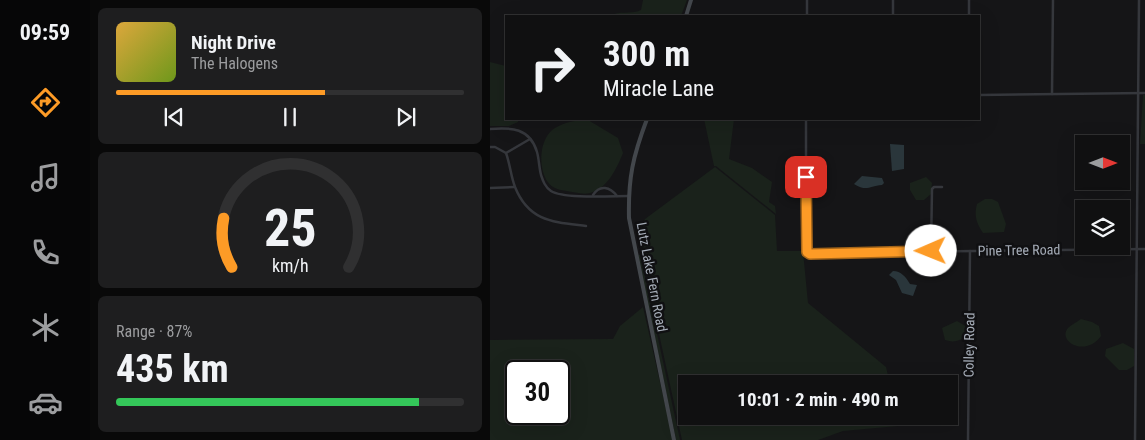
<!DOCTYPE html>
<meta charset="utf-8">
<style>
:root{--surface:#101011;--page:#1e1e1f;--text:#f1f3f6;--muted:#9c9d9f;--line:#303031;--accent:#fd9b26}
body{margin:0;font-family:"Roboto Condensed",sans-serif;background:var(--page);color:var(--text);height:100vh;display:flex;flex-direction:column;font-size:19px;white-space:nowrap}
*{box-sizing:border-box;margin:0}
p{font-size:16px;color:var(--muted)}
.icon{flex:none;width:28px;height:28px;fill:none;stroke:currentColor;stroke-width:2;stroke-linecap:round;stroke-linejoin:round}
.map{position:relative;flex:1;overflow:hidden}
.sheet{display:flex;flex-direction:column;gap:8px;padding:8px;background:#090909;width:400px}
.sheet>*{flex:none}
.guide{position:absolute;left:15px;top:15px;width:475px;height:105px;border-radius:0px;box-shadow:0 5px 20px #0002,0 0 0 1px var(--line);background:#101011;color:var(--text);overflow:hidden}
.needle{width:32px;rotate:90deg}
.buttons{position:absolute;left:585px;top:135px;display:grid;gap:10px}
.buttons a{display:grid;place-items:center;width:55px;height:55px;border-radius:0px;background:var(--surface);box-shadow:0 5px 20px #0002,0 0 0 1px var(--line);font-size:25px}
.speed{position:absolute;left:15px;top:360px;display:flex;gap:10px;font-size:25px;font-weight:700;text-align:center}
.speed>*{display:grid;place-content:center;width:65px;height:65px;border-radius:50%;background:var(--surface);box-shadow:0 5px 20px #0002,0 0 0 1px var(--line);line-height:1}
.speed .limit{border:2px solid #111;border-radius:8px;background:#fff;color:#111}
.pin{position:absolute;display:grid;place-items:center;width:42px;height:42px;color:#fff;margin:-21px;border-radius:10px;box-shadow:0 2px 8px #0006}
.me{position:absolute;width:55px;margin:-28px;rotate:269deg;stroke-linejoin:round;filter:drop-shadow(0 0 4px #0008)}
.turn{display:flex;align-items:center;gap:18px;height:105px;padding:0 15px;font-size:22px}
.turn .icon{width:65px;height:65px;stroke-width:2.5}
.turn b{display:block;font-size:35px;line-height:42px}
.big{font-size:38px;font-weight:700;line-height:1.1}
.sheet .widget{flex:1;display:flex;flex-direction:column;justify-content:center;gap:8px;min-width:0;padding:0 18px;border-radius:8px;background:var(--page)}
.sheet .dial{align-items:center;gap:0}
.dial svg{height:130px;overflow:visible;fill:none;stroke:var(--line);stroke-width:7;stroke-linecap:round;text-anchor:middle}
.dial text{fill:var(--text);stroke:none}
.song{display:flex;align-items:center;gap:15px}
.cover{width:60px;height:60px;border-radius:8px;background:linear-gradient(135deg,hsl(40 70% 55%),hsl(80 70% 35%))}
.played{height:5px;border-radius:2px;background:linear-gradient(90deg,var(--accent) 60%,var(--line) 60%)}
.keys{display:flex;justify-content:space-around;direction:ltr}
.charge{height:8px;border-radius:4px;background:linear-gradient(90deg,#34c759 87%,var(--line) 0)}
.trip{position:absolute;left:188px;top:375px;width:280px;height:50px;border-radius:0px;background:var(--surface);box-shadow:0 5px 20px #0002,0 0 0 1px var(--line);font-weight:700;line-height:50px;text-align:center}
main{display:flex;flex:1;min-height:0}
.menu{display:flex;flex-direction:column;width:90px;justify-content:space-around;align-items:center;background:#060607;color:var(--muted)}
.menu .icon{width:35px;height:35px}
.menu .active{color:var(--accent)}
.menu b{font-size:22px;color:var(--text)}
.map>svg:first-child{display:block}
</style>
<main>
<nav class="menu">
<b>09:59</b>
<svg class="icon active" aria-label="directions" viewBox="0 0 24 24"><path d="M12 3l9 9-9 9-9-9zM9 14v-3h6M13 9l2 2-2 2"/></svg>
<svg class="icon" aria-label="music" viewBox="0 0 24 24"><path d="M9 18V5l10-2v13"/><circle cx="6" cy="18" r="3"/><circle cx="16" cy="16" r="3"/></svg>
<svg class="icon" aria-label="phone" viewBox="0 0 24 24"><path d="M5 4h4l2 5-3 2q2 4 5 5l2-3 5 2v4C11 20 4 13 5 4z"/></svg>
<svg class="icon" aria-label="climate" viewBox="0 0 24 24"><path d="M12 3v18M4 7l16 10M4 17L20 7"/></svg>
<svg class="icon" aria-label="car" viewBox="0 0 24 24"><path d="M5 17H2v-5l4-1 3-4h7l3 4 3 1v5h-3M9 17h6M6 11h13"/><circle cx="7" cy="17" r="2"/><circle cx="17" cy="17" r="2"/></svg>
</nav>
<section class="sheet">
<div class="widget">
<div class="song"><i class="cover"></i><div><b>Night Drive</b><p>The Halogens</p></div></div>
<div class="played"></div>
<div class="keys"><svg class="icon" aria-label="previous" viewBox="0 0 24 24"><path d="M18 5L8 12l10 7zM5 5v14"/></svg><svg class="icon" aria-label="pause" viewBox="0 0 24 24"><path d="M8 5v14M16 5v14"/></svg><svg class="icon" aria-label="next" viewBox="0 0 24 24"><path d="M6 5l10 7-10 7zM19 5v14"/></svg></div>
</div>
<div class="widget dial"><svg viewBox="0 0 100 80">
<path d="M14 69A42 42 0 1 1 86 69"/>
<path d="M14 69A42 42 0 0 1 9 39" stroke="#fd9b26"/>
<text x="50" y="56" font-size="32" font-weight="700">25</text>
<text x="50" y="72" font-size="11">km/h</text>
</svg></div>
<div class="widget"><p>Range · 87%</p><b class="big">435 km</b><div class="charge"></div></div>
</section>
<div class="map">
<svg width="655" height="440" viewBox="0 0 655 440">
<rect width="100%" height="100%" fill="#151517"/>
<g fill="#1a221b" fill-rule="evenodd">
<path d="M153 0H197L191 16H120C129 10 141 15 151 10Z"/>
<polygon points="0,62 16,66 16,119 28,119 28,122 19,126 0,126"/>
<polygon points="653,95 655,95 655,144 650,144"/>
<polygon points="214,119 244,119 239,159 262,168 282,182 279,202 285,206 286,214 226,166 224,166"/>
<path d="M98 120 128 138 133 153C127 168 117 189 100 193 93 195 83 192 77 191 68 190 62 188 57 181 48 166 49 138 65 128 75 122 86 120 98 120Z"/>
<polygon points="225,167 285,215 287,251 313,251 318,303 396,367 400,384 196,384 196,416 431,416 430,424 353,431 328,440 192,440 147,232 155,219"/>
<polygon points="436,177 442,183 441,194 434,200 426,200 420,190 420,183"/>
<path d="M495 199H502L508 202 516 224 514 232 493 233C486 223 484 215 487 204Z"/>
<polygon points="148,255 150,255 190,440 186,440"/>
<path d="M153 307 183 440H0V340L123 339 130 326ZM26 371H69V414H26Z"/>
<path d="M591 319 602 322 609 326 611 336C595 358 567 341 578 328 581 325 587 322 591 319Z"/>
<path d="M467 321 477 327 478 335C470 341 464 343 455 340L452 328Z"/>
<polygon points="633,343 644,349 644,366 637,370 629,370 615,356 616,349"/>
</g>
<g fill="#2a363b">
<polygon points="400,144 414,145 414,169 402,171"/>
<path d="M372 176 392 178 394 183 392 185C379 186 377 192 364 184Z"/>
<path d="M403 271C411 271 416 277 420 284L427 285 423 296 412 293 406 280 399 275Z"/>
</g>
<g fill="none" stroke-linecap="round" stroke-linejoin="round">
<g stroke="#35373c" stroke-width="2.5">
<polyline points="317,16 317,0"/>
<polyline points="403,16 403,0"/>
<polyline points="479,16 479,0"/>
<polyline points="562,94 563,0"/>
<polyline points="489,95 655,93"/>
<polyline points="316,119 316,250 319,253 655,249"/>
<path d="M0 129C21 127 40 128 47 152 49 159 49 167 51 175 53 181 55 187 61 191 73 199 122 196 138 196"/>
<path d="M0 147H5L16 153C20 164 21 177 25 187 39 222 64 222 96 226"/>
<polyline points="16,153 40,139"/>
<polyline points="0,188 24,187"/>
<path d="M103 195C110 184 120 187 127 196"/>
<polyline points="441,251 442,189 444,187 452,187"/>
<polyline points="478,440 480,251"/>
<polyline points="645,440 649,0"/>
</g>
<g stroke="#43474c" stroke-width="4">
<polyline points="196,16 201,0"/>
<path d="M157 119C143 156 138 178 139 218L184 440"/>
</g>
</g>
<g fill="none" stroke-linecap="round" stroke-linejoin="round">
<g stroke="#a46519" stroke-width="12">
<polyline id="route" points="316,177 317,252 320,254 441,251"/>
</g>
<use href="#route" stroke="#fd9b26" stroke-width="9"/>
</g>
<g text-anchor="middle" stroke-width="5" stroke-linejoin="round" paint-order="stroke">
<g font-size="14" fill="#a6adb8" stroke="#101012">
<text transform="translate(529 250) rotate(-1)" y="5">Pine Tree Road</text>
<text transform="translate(162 277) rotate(79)" y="5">Lutz Lake Fern Road</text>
<text transform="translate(479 345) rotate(-89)" y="5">Colley Road</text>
</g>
</g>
</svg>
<div class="buttons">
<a><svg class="needle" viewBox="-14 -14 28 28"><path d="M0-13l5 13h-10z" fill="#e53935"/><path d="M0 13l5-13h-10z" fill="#9c9d9f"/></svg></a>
<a><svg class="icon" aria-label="layers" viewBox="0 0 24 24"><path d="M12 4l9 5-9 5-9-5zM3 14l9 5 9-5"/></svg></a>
</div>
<div class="speed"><div class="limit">30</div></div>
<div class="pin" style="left:316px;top:177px;background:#d93025"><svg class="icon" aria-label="arrive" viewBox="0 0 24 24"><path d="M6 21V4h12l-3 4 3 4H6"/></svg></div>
<svg class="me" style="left:441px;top:251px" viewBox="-20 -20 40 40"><circle r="19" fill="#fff"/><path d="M0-13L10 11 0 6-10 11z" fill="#fd9b26"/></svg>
<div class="trip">10:01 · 2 min · 490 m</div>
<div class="guide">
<div class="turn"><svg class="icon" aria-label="right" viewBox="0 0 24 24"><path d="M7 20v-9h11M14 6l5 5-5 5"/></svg><div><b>300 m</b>Miracle Lane</div></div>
</div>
</div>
</main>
